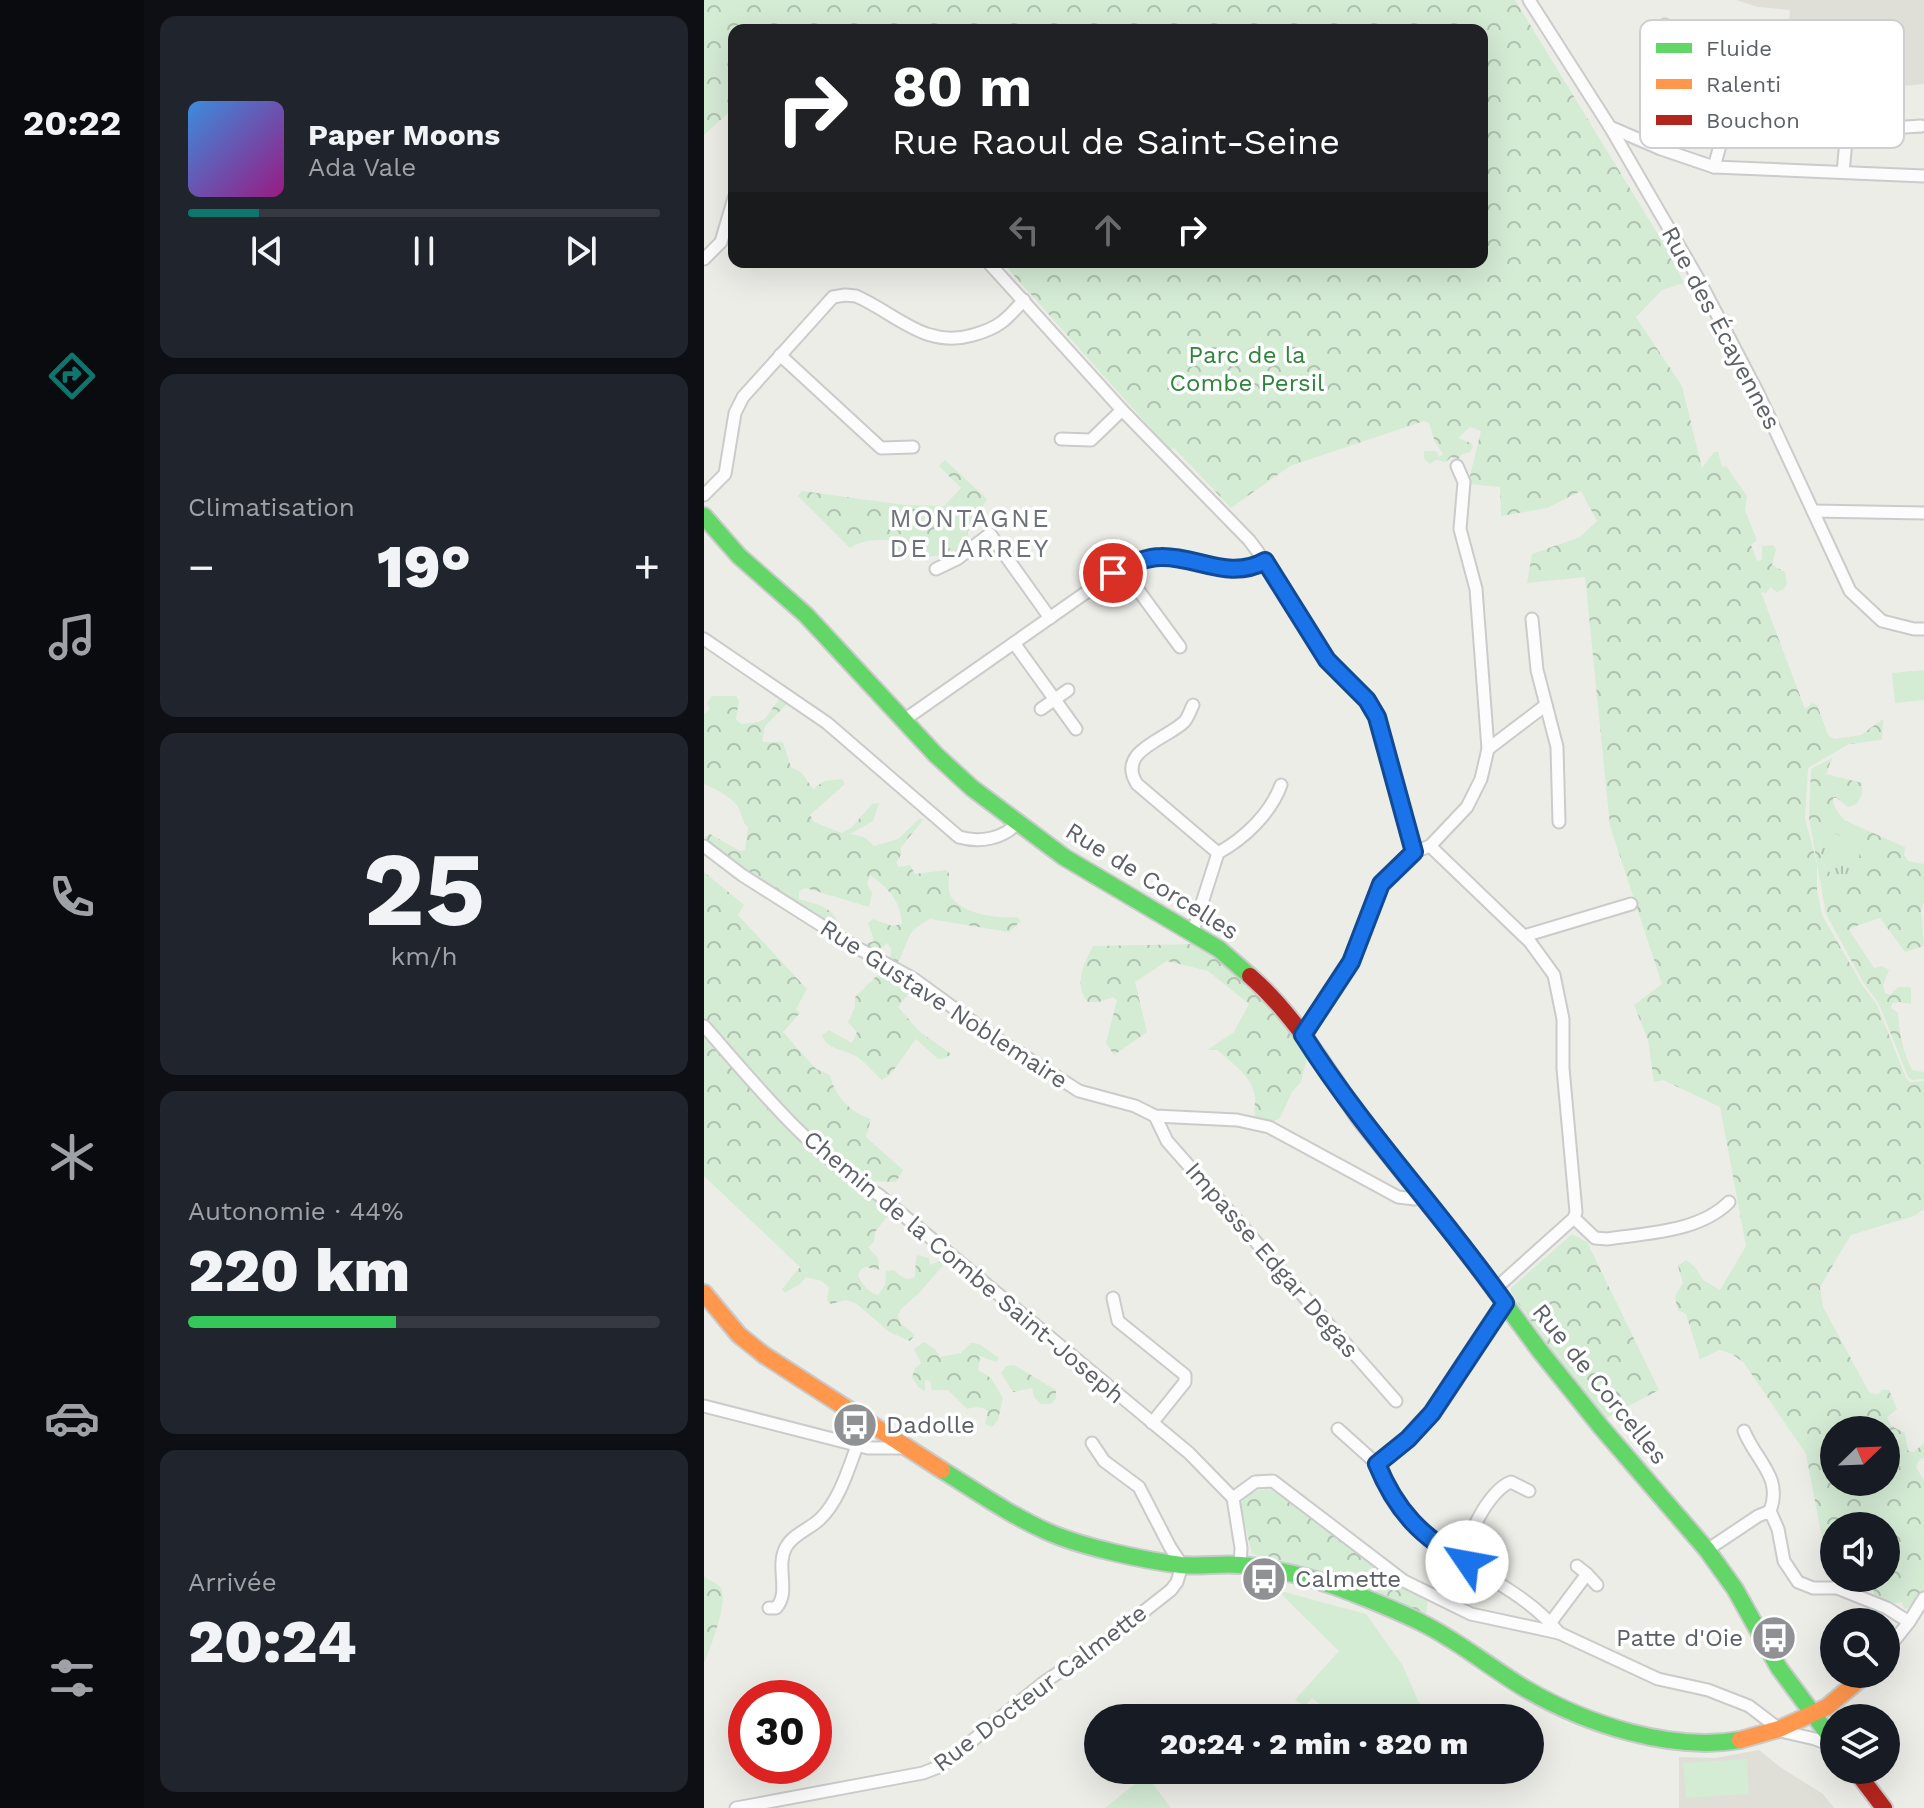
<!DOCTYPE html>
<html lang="fr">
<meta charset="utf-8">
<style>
:root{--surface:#171b24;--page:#20242c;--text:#f1f3f6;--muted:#9ea1a6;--line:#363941;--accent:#0f766e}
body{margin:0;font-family:"Work Sans",sans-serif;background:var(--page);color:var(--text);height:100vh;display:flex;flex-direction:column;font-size:30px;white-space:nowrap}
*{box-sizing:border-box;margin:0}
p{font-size:26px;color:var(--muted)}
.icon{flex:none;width:44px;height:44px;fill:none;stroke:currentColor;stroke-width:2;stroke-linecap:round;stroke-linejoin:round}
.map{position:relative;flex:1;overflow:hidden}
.panel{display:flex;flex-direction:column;gap:16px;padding:16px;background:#0d0f14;width:560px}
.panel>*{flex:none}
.top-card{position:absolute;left:24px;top:24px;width:760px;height:244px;border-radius:16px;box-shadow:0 8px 32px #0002;background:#202124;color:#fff;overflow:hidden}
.needle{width:52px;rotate:67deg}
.fabs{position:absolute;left:1116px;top:1416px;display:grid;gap:16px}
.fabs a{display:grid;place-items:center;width:80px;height:80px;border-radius:50%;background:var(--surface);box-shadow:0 8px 32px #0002;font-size:40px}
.speed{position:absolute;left:24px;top:1680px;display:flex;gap:16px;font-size:40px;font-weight:700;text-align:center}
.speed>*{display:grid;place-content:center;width:104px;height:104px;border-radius:50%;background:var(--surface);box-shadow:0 8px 32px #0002;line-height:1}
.speed .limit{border:12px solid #d22;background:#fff;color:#111}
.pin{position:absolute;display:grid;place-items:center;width:68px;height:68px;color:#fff;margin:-34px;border:4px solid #fff;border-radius:50%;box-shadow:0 2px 8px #0007}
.me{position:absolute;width:88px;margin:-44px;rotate:303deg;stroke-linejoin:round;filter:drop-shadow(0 0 6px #0008)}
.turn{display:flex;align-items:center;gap:28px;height:168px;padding:0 32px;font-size:36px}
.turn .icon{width:104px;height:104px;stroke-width:2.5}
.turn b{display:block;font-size:56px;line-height:68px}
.lanes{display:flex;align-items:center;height:76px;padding:0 32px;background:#0003;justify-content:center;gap:40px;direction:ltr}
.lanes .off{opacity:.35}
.big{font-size:60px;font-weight:800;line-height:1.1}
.panel .card{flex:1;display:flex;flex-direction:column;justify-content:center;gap:12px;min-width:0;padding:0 28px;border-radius:16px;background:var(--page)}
.panel .dial{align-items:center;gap:0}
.dial b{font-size:104px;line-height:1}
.song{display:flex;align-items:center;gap:24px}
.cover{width:96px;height:96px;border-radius:12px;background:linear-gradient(135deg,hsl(210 70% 55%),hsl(310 70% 35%))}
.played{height:8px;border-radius:4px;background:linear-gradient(90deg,var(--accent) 15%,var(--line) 15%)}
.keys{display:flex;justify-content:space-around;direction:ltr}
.heat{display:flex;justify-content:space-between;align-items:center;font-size:44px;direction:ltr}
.charge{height:12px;border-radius:6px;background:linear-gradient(90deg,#34c759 44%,var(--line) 0)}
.trip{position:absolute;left:380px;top:1704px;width:460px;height:80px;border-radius:40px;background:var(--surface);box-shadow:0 8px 32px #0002;font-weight:800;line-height:80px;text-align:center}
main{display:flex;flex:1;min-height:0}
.dock{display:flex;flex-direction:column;width:144px;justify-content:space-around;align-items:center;background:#090b0e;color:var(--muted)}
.dock .icon{width:56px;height:56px}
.dock .selected{color:var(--accent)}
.dock b{font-size:36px;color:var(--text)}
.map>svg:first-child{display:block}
</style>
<main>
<nav class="dock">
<b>20:22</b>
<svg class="icon selected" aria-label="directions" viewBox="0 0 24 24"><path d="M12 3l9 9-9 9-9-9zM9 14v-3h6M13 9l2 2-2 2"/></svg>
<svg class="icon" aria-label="music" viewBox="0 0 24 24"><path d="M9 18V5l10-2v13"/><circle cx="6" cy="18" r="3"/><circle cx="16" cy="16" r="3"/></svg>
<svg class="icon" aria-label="phone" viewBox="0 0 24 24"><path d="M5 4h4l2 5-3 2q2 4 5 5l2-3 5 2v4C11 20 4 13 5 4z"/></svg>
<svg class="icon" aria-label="climate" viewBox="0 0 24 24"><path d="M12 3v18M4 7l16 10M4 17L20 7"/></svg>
<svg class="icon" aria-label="car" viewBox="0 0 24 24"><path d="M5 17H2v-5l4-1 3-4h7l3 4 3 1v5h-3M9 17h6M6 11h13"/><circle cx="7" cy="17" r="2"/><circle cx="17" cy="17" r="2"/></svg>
<svg class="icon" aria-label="filters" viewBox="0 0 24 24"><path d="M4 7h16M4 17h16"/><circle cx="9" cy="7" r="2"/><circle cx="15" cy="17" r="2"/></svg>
</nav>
<section class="panel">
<div class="card">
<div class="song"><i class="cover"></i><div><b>Paper Moons</b><p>Ada Vale</p></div></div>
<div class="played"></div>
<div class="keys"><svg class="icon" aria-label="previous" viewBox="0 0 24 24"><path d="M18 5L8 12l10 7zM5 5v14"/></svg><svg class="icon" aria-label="pause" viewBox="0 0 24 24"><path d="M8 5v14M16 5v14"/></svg><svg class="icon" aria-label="next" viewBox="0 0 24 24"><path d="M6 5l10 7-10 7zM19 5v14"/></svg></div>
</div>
<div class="card"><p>Climatisation</p>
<div class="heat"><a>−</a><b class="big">19°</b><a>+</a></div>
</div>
<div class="card dial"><b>25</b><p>km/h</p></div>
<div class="card"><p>Autonomie · 44%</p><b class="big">220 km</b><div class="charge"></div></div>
<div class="card"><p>Arrivée</p><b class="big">20:24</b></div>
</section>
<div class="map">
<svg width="1220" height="1808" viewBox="0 0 1220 1808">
<defs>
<pattern id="grass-tufts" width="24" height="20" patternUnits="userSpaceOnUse" patternTransform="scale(2)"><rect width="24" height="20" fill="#d4ebd4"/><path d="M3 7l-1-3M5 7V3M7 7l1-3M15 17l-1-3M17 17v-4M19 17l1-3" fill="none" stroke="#afc2b0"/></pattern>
<pattern id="forest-crowns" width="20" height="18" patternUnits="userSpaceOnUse" patternTransform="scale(2)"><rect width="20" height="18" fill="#d4ebd4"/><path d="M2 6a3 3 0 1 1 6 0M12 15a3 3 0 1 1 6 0" fill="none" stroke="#afc2b0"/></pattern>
</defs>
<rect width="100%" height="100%" fill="#edede8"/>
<g fill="#dfded7">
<polygon points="1032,0 1220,0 1220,84 1166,89 1080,74 1086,10 1054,7"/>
<polygon points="1055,1750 1076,1767 1119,1794 1130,1808 975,1808 975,1757 1011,1758"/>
</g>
<path fill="url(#grass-tufts)" d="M1119 828 1133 834 1156 851 1158 876 1154 880 1130 877C1115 861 1114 850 1119 828Z"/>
<g fill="url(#forest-crowns)" fill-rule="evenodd">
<path d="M0 0H811L961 246 980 283 958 290 932 317 978 386 998 468 1010 452H1014L1018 467 1022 466 1043 496 1041 510 1052 538V541L1047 545 1053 561 1058 560V546L1069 545 1072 549 1068 565 1081 572 1083 584 1080 589 1073 592 1066 587 1062 593 1057 592 1101 709 1108 703 1113 705 1124 735 1130 739 1157 735 1179 719 1178 740 1145 744 1104 768 1101 818 1113 864V890L1118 915 1157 983 1173 1005 1202 1078 1206 1082 1220 1081V1209L1210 1216 1147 1235 1116 1287 1119 1307 1165 1392 1173 1395 1178 1390H1185L1193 1409 1183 1417 1187 1426 1201 1433 1204 1451 1210 1452 1220 1443V1458L1215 1460 1212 1467 1220 1480V1604L1200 1609 1198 1602 1187 1604 1169 1595 1172 1578H1182V1526H1130V1551L1118 1538 1102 1454 1040 1363 1028 1354 1016 1350 996 1359 982 1314 974 1310C969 1294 972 1296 979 1283L974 1266 982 1260 991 1267 999 1280 1016 1290 1042 1246 1016 1107 959 1080 950 1082 944 1040 930 1005 958 984 906 826 881 577 823 583 828 554 876 537 893 521 877 491 843 508 797 516 796 487 764 484 777 431 766 427 754 438 767 443 769 447 766 452 758 454 754 460 747 457 742 462 732 460 726 464 720 459V451H732L735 457 739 454 731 442 725 423 720 421 586 466 527 508 470 448 466 450 298 262H778V30H30V108L0 135ZM1130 1430H1182V1482H1130Z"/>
<path d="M241 460 283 499 263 533 266 538C254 561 213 556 190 557L189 541C177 539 156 540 146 548L94 496 98 491 201 505 240 506 257 488 235 466Z"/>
<path d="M8 696H32L35 700 32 719 37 724C64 722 59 721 75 699L83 704 61 726 58 742H79L87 767 98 773 109 789 120 781 138 779 141 784 106 815 110 822 138 833 148 827 168 804 175 803 169 821 146 834 160 837 170 846 194 839 215 819H220L197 847V855L192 863 195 867 206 865 211 874 242 870 245 873C245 881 243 891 248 898 259 914 296 919 313 917L317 921 305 932 226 919C198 933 206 945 192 965L186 962 187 948 183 943 176 949 166 950 161 944 170 941 164 923 169 919 188 926 198 924C197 902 184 887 166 875L163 884 168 893 165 907 102 888 95 891V899C113 904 131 907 135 927L119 925 2 843 1 837 6 834 36 851 41 850 44 827C37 821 39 816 35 809 29 797 11 789 0 784V714L6 709 3 703Z"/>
<path d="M1128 758 1122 774 1158 783V794L1153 804 1144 807 1133 798H1129C1129 808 1135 814 1142 821L1201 847 1200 855 1204 861 1220 864V902L1217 912 1220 946 1201 952 1176 918 1149 927 1145 930 1170 968 1178 966 1185 970 1179 985 1181 993 1186 995 1194 987H1207V1004L1195 1002 1188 1003 1187 1008 1194 1013C1195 1032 1199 1052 1208 1070L1220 1072V1079L1208 1080 1204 1077 1175 1004 1159 982 1122 914 1105 818 1107 769ZM1119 829 1133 834 1156 851 1153 869 1158 876 1154 880 1130 877C1115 862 1114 850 1119 829Z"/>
<path d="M0 872 40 905 34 915 103 989 92 1009 96 1013 79 1032 112 1069 126 1075C131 1097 146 1112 167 1119L162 1137 199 1170 192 1182 165 1181 158 1175 151 1188 174 1199 185 1214 171 1232 170 1242 164 1247 174 1258 175 1270 162 1267 157 1269 154 1275C157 1283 165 1293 174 1295L181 1285 182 1271 190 1270C196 1276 202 1282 211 1277L212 1258 214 1255 225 1258 226 1265 241 1259 242 1262 215 1293 197 1309 194 1315 196 1323 211 1335 206 1341 185 1332 153 1304 142 1300 127 1304 123 1301 125 1287 117 1281 102 1277 96 1284 81 1293 78 1289 96 1267 0 1176Z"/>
<path d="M496 944 502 945C516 968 525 966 543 982 566 1003 587 1028 604 1053L597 1082 588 1092 576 1118 562 1126 555 1125C547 1109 553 1106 550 1093 547 1076 526 1061 513 1050H503L530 1032 545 1004 504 971 463 961 431 982 443 1032 410 1055 402 1043 413 1000 409 997 395 1002H384C369 986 380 963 389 946Z"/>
<path d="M180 969 205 980 209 988 194 1007 215 1031 247 1054 243 1058 234 1059 212 1039 186 1075 178 1080C169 1072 161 1062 152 1056 139 1049 123 1050 118 1035L125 1030 148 1043 153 1032 144 1022 151 1007V997Z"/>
<polygon points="868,1234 883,1242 955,1390 902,1418 864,1373 807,1293 807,1288"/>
<path d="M220 1342 231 1349 236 1357 257 1353 267 1343 275 1344 295 1358 292 1362 276 1356 274 1370 287 1378 299 1398 294 1420 288 1427 281 1424 284 1411C277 1406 271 1407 263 1409L244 1390H228L226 1381 221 1380V1391L214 1387 208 1377 211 1368 217 1363 210 1349Z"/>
<polygon points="310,1365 352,1390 352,1398 347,1404 337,1404 330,1397 328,1388 309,1392 297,1373 302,1366"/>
<path d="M563 1489 572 1491 626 1529C631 1539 644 1544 654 1552 677 1569 698 1587 724 1600L722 1614 645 1581 548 1554 536 1504 545 1492Z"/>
<path d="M0 1576C5 1581 12 1582 16 1587 26 1599 6 1649 0 1663Z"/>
</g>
<g fill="#d4ebd4">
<polygon points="253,517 255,548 232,549 230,518"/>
<polygon points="1220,670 1220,700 1191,703 1188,673"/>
<polygon points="573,1590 662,1614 699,1666 714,1701 728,1718 634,1718 608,1698 601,1706 591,1700 635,1651"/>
<polygon points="1043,1759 1045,1794 982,1798 979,1763"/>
<polygon points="442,1775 467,1808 401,1808"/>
</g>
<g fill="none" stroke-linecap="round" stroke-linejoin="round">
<g stroke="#cacbca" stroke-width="15">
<g id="street">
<polyline points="825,0 906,127 996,282 1054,393 1146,591 1178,621 1210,629 1220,629"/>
<path d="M961 25C954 69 984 78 1020 81"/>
<polyline points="1020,81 1034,65 1042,49"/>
<polyline points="1126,122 1143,131"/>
<polyline points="906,127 957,149 1010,167 1220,176"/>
<polyline points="1010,167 1027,106 1020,81"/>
<polyline points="1139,172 1143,131 1217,126"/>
<polyline points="0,259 17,242 30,198"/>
<path d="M284 262 418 410 545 540C575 578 595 622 624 661 640 683 666 696 675 723L710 852"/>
<polyline points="76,355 177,448 209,447"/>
<polyline points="357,439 387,440 418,410"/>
<path d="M0 495 21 474 31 413 39 397 129 297 141 295 152 296C193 314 221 349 269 335 295 328 302 320 320 300"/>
<polyline points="1109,511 1220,513"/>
<polyline points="418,568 476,647"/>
<polyline points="232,569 253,559 286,534 346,618"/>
<polyline points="828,619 833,670 853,747 855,822"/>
<path d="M0 639 123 723 255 837C275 843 300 839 313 823"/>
<polyline points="310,643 372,729"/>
<path d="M489 705C486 711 484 718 480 722 461 740 412 751 433 784L514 853"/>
<polyline points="337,709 364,690"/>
<polyline points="200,720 414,570 455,557 522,569 550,565 561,561"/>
<polyline points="784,749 842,705"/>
<polyline points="0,846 38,875 150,946 210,979 284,1033 375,1091 431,1106 451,1116 533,1120 565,1127 694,1197 711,1199 718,1195"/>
<polyline points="726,846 826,942 850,975 859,1019 859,1068 872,1212 870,1218 791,1289"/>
<path d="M489 931 514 853C541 838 566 814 577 785"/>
<polyline points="820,936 927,904"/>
<path d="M0 1026C53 1086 106 1153 175 1195L485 1453 529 1498"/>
<polyline points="599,1035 643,968 677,884 710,852 726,846 763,807 777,779 784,749 772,589 756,529 760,482 753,466"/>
<polyline points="451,1116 463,1141 692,1401"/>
<path d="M870 1218 891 1238 903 1239C943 1233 995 1232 1025 1202"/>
<polyline points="409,1298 414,1321 481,1375 481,1382 448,1423"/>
<path d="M801 1303 728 1413 704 1439 673 1464C681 1483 689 1502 703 1518 744 1564 815 1583 855 1633"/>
<polyline points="0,1406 164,1448 202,1448"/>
<polyline points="634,1429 673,1464"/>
<path d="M1040 1431C1052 1461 1079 1477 1066 1511"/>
<polyline points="1003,1550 1054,1516 1066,1511 1074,1529 1080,1561 1094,1582 1109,1588 1133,1588 1183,1608 1205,1622"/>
<path d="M763 1562C759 1539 786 1489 807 1482L825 1491"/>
<polyline points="536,1565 537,1548 529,1498 551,1482 569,1481 700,1581 767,1614 855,1633 954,1679 1004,1690 1045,1706 1075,1729"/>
<polyline points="873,1566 883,1574"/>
<path d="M65 1608H72C87 1592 71 1567 82 1547 89 1534 106 1529 116 1519 135 1501 144 1470 153 1446"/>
<polyline points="847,1622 883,1574 893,1585"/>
<polyline points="1182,1651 1205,1622 1220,1598"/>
<polyline points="1072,1730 1111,1739 1130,1746"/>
<polyline points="32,1808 219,1773 237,1766 339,1683 406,1638 467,1590 473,1582 478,1565 466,1547 435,1487 400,1461 388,1443"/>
</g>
</g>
<g stroke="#c9caca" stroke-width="20">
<g id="fast">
<polyline points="0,516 35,556 102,615 232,755 268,788 360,857 515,949 546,976"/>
<polyline points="657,1120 757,1244 836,1351 897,1427 1003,1550 1031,1589 1075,1668 1130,1742"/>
<path d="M238 1470C272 1491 306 1515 342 1531 377 1547 439 1560 477 1565 497 1567 517 1563 537 1565 576 1569 618 1580 654 1595 676 1604 699 1613 720 1624 756 1642 788 1669 822 1689 882 1724 967 1752 1036 1740"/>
</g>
</g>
<g stroke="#c9caca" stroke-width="20">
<g id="slow">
<polyline points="0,1293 35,1335 60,1355 238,1470"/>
<polyline points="1036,1740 1075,1729 1123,1707 1162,1674"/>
</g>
</g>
<g stroke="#c9caca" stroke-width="20">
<g id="jam">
<path d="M546 976C592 1016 623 1071 657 1120"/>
<polyline points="1151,1770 1180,1808"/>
</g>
</g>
<use href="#street" stroke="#fcfcfc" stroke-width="11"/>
<use href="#fast" stroke="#63d668" stroke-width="16"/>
<use href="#slow" stroke="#ff974d" stroke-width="16"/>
<use href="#jam" stroke="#b3261e" stroke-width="16"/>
</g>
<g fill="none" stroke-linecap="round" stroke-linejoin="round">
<g stroke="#114b97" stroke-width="20">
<path id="route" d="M409 573C422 566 442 557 457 557 493 556 525 581 561 561L623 660 663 700 673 717 710 852 677 884 647 962 599 1035C659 1130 736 1211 801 1303L728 1413 704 1439 673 1464C692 1511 718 1538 763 1562"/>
</g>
<use href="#route" stroke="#1a73e8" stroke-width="14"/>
</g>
<defs>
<g id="bus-disc" transform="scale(2.3)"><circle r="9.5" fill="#8f9194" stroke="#fff"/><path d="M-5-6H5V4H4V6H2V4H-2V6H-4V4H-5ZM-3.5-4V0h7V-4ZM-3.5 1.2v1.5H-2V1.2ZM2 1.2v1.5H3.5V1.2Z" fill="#fff"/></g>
</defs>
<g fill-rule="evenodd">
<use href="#bus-disc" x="151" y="1425"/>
<use href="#bus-disc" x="560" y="1579"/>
<use href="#bus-disc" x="1070" y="1638"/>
</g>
<g text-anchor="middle" stroke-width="7" stroke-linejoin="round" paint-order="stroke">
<g font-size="24" fill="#5c6067" stroke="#fff">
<text transform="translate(1017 328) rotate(62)" y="8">Rue des Écayennes</text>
<text transform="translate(448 881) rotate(32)" y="8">Rue de Corcelles</text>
<text transform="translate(240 1004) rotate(33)" y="8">Rue Gustave Noblemaire</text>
<text transform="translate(568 1260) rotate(49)" y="8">Impasse Edgar Degas</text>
<text transform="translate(260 1267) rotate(40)" y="8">Chemin de la Combe Saint-Joseph</text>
<text transform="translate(896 1384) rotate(51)" y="8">Rue de Corcelles</text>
<text transform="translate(336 1688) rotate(-37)" y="8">Rue Docteur Calmette</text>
</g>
<g font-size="24" fill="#2d853b" stroke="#fff">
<text x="543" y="363">Parc de la<tspan x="543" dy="28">Combe Persil</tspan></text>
</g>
<g font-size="24" fill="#5c6067" stroke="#fff" text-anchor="start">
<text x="182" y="1433">Dadolle</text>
<text x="591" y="1587">Calmette</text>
<text x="1039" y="1646" text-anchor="end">Patte d'Oie</text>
</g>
<g font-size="26" letter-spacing="2" fill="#6d7279" stroke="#fff">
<text x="266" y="527">MONTAGNE<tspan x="266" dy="30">DE LARREY</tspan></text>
</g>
</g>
<rect x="936" y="20" width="264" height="128" rx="12" fill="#fff" stroke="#cecfd1" stroke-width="2"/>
<rect x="952" y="43" width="36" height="10" fill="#63d668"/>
<rect x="952" y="79" width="36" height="10" fill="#ff974d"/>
<rect x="952" y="115" width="36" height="10" fill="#b3261e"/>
<g font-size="22" fill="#5c6067">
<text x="1002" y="56">Fluide</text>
<text x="1002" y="92">Ralenti</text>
<text x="1002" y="128">Bouchon</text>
</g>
</svg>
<div class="fabs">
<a><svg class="needle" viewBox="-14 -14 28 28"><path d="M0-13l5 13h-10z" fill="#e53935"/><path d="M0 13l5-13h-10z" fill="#9ea1a6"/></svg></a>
<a><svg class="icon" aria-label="sound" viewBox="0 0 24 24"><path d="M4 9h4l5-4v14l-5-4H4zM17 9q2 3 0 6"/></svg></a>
<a><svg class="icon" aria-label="search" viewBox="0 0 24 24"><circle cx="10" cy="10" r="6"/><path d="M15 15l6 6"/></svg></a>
<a><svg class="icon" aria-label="layers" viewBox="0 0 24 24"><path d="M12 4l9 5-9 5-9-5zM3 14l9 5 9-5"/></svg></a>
</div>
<div class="speed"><div class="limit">30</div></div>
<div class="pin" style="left:409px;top:573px;background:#d93025"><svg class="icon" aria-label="arrive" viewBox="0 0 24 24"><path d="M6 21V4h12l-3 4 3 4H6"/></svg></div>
<svg class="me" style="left:763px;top:1562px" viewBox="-20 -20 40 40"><circle r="19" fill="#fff"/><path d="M0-13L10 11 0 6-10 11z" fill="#1a73e8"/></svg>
<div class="trip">20:24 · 2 min · 820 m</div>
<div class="top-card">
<div class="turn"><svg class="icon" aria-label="right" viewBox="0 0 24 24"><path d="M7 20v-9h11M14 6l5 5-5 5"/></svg><div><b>80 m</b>Rue Raoul de Saint-Seine</div></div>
<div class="lanes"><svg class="icon off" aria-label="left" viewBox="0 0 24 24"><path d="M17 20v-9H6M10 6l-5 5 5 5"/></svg><svg class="icon off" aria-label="ahead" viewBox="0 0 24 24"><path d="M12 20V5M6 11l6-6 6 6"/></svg><svg class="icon" aria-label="right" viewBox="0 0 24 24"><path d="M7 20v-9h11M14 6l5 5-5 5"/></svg></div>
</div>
</div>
</main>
